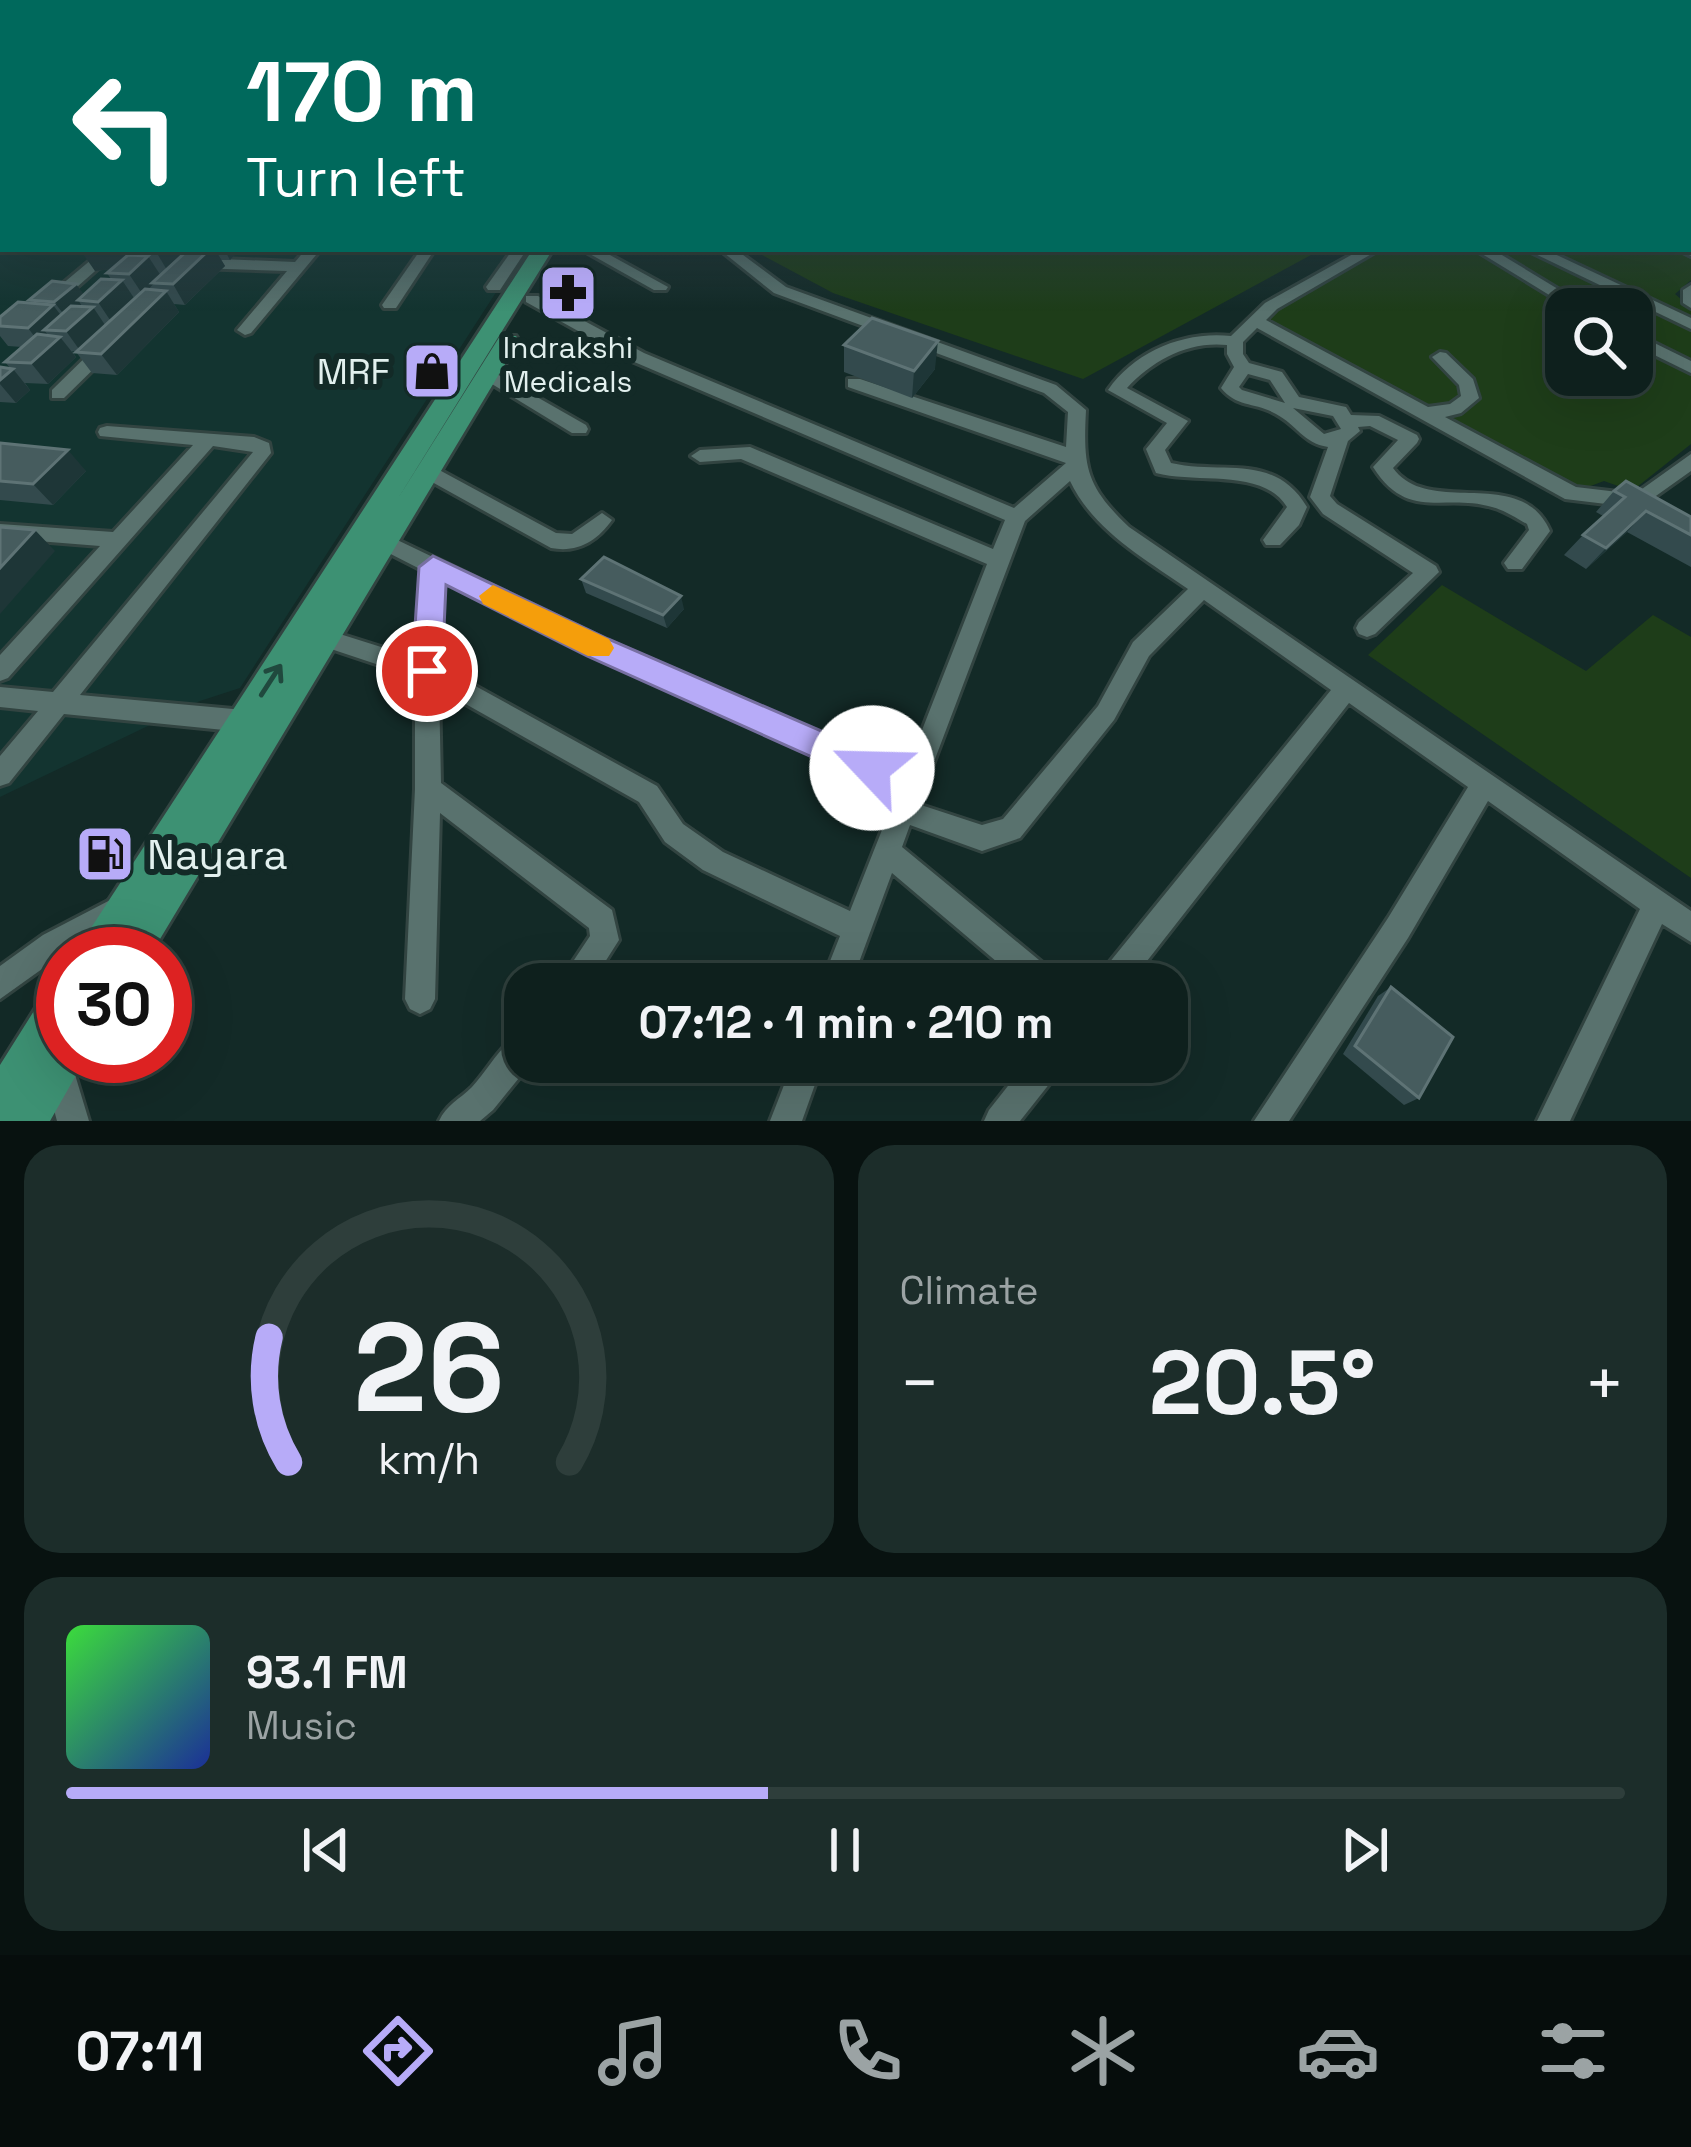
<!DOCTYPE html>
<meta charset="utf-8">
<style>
:root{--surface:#0e201d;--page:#1c2d2a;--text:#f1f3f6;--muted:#9ba3a4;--line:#2e3e3b;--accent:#b7abf8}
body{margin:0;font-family:"Space Grotesk",sans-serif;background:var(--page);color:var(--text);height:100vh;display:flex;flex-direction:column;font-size:45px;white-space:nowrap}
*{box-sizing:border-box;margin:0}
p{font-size:39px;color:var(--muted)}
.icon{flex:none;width:66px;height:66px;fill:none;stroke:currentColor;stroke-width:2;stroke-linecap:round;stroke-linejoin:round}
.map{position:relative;height:1121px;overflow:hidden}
.details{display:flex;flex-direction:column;gap:24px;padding:24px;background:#081210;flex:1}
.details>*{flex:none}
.hud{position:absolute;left:0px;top:0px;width:1692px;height:252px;box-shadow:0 12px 48px #0002,0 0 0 3px var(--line);background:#00695c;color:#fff;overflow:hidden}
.controls{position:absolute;left:1545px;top:288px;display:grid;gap:24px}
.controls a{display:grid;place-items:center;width:108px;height:108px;border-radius:24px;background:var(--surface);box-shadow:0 12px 48px #0002,0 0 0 3px var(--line);font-size:60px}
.speed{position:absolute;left:36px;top:927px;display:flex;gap:24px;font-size:60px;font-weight:700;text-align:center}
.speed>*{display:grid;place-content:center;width:156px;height:156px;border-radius:50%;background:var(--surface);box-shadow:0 12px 48px #0002,0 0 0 3px var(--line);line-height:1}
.speed .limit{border:18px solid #d22;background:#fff;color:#111}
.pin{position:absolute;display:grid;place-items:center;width:102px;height:102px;color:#fff;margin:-51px;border:6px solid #fff;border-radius:50%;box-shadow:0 3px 12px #0007}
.me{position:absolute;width:132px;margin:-66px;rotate:294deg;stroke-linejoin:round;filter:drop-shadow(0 0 9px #0008)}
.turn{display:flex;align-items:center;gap:42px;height:252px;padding:0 48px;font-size:54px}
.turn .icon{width:156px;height:156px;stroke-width:2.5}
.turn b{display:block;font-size:84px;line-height:102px}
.big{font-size:90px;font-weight:600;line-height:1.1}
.details .tile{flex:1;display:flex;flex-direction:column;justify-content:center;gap:18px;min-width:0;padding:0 42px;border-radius:36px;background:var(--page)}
.details .dial{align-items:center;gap:0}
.dial svg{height:312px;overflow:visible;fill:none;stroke:var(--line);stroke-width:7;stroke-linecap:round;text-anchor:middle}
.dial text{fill:var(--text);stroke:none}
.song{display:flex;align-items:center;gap:36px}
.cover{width:144px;height:144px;border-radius:18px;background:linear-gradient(135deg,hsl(120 70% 55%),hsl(230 70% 35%))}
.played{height:12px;border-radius:6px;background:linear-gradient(90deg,var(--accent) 45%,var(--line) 45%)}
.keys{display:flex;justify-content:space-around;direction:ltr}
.heat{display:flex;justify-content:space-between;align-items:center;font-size:66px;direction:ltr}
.details .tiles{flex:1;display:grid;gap:24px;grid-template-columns:1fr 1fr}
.tile:last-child{grid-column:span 2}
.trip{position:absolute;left:504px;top:963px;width:684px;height:120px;border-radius:36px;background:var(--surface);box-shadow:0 12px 48px #0002,0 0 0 3px var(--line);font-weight:600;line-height:120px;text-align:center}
.dock{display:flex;height:192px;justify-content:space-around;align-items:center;background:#060d0c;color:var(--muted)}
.dock .icon{width:84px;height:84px}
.dock .on{color:var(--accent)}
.dock b{font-size:54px;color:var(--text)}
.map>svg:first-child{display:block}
</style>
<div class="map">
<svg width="1691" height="1121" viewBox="0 0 1691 1121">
<rect width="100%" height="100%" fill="#132a27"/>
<polygon fill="#133430" points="0,155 3,249 524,249 240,688 200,701 0,797"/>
<g fill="#1e3d19">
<polygon points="751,249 1322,249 1083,379 833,293"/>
<polygon points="1381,249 1478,249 1577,309 1566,309 1566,375 1632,375 1632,341 1691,373 1691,444 1632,491 1604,481 1577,491 1268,319 1269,312"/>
<polygon points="1491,249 1525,249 1691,328 1691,363 1632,331 1632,309 1593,309"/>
<polygon points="1543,249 1676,249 1691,256 1691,280 1675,294 1691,308 1691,320"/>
<polygon points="1442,585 1586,671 1653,615 1691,637 1691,878 1368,655"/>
</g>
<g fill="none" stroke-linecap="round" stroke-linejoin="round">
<g stroke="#324441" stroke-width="6">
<g id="minor">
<rect x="1689" y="179" width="2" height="9"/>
<rect x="0" y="217" width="3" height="9"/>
<polygon points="1689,246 1691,256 1677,249 1689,249"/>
<polygon points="104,249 120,249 60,302 48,302 48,296"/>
<polygon points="306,249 321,249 251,333 245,335 237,330 287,271 197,268 189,263 197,258 295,262"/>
<polygon points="421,249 435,249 396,308 384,308 382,305"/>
<polygon points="513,249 527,249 500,290 488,290 486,287"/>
<polygon points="581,249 599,249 668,287 666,290 654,290"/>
<path d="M719 249H735L786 287 1056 385 1086 410C1083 468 1086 486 1129 527L1691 911V942L1662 924 1570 1121H1537L1640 909 1488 801 1408 938 1289 1121H1254L1388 918 1468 787 1349 703 1129 984H1095L1100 974 1331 690 1204 600 1149 656 1114 720 1020 838 982 851 910 825 902 847 1056 974 1061 984H1023L892 873 851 984H821L840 936 703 870 665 842 639 802 439 689 441 783 612 910 619 940 591 984H558L590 936 589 928 440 813 435 999 430 1009 420 1014 410 1009 405 999 415 789V677L316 644 313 638 316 632 324 629 416 658 422 570 377 547 374 542 377 537H391L606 640 906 771 987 564 741 459 700 462 691 456 700 450 750 447 993 549 1005 520 632 361 526 302V296H538L644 353 1014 508 1066 463 848 387V379H860L1066 447 1068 412 1044 393 774 293ZM1070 481C1094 531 1145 559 1188 589L1133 642 1098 706 1003 819 982 825 918 804 1025 521ZM443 580 590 654 897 792 850 911 723 852 683 824 657 786 439 666Z"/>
<path d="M1362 249H1380L1277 309 1266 320 1428 407 1450 404 1461 396 1459 385 1432 357 1440 352 1446 353 1473 379 1479 398 1461 413 1445 417 1576 487 1635 494 1691 454V471L1639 508 1565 499 1257 328 1243 342V354L1249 363 1282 372 1299 397 1346 407 1351 415 1379 416 1417 435 1419 439 1417 443 1393 468C1429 518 1521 464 1550 531L1522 569H1508L1504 563 1529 530 1527 524C1516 518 1504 510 1492 507 1443 493 1408 522 1373 467L1398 440 1370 426 1358 427 1360 431 1348 441 1330 496 1337 504 1436 566 1439 572 1375 634 1367 637 1359 634 1356 628 1359 622 1413 573 1323 514 1310 497 1328 447C1303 443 1297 425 1276 414 1256 402 1237 408 1221 388L1234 367 1227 354V345C1188 341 1153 360 1127 388L1188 421 1165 450 1171 463C1223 475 1274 452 1307 507L1299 525 1280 545H1266L1263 540 1287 507C1263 468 1197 484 1156 473L1146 449 1167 423 1108 390C1135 351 1184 331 1231 336L1265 303ZM1248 374 1270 380 1285 403 1242 390 1239 387ZM1293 408 1333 416 1341 429 1324 434Z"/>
<polygon points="1474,249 1492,249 1591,309 1572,309"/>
<polygon points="1525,249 1544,249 1691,318 1691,329"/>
<polygon points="1691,285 1691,308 1683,303 1683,290"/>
<polygon points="1632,332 1691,361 1691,373 1632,344"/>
<polygon points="107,341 115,346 113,350 64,398 52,398 52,390 101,342"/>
<polygon points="488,369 586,425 588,429 586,433 572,433 482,378 479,374"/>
<polygon points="107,426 254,437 269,443 271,453 80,695 244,710 253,714 256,721 253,728 244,732 64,714 9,783 0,786 0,756 38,711 0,707 0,687 53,692 253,452 213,446 8,678 0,681 0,655 100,546 0,538 0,524 113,532 193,445 100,436 98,432 100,428"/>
<path d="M430 465 556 533 572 534 602 513 612 520C597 541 578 553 551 548L423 477 420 472 423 467Z"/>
<polygon points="116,897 126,901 130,911 126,921 63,954 0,999 0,966 43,935"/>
<path d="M525 1032V1062H532L493 1110 480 1121H439C446 1105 460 1099 472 1087 489 1069 502 1041 525 1032Z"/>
<polygon points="59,1053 70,1058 89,1121 57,1121 43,1069 48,1058"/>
<polygon points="793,1062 823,1062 802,1121 770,1121"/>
<polygon points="1027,1062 1062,1062 1058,1073 1020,1121 984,1121 989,1110"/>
</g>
</g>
<g stroke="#324441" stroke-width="6">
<g id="major">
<polygon points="533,249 553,249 397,500 500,336 516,336 519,341 151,954 74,954"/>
<polygon points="63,982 63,1056 87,1056 50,1121 0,1121 0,1065 49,987"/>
</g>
</g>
<use href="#minor" fill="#59726e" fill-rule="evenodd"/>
<use href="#major" fill="#3d9173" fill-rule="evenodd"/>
</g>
<g fill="#334a4d">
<polygon points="84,249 186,249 187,251 189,249 240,249 230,260 221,260 225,266 185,305 174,304 179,312 117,375 92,373 76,352 72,351 76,357 48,384 25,383 30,390 16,403 0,402 0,367 11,369 5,362 22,347 8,346 0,336 0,317 32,303 29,300 84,295 111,279 107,273 111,269 95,271"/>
<polygon points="844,345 935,369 912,398 844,372"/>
<polygon points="0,443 86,471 53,505 0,500"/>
<polygon points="1614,491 1691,517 1691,567 1627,532 1586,569 1564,555 1583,535 1603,516 1596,512"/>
<polygon points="581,579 684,609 667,628 586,593"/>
<polygon points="1391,987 1419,1098 1404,1105 1343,1054 1378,996"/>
</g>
<g fill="#1e3637">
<polygon points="99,249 134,249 138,254 122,268 95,271 81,251"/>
<polygon points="186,249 188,252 167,270 155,250"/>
<polygon points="210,249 215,249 225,266 185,305 173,284"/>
<polygon points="224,249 240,249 230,260"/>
<polygon points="148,256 161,276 143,295 129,274"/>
<polygon points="122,280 136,301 112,323 98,302"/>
<polygon points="76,284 89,301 78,300 84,309 70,322 54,302"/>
<polygon points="166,291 179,312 117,375 101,354"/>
<polygon points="53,305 69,326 44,330 53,341 44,349 28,328"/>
<polygon points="93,307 107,328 81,352 66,331"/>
<polygon points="60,337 76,357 48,384 31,363"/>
<polygon points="938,341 935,369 912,398 914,371"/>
<polygon points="13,369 30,390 16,403 0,384 0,380"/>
<polygon points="68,450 86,471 53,505 33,484"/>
<polygon points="1646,511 1627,532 1586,569 1606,548"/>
<polygon points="35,530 55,551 0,614 0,568"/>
<polygon points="681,596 684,609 667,628 663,615"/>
</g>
<g fill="#465c5e" stroke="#5e7375" stroke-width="3">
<polygon points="189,249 210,249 173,284 152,283"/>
<polygon points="128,255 148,256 129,274 107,273"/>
<polygon points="101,279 122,280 98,302 78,300"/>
<polygon points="52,281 76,284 54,302 29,300"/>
<polygon points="145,289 166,291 101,354 76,352"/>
<polygon points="18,302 53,305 28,328 0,326 0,317"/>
<polygon points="71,306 93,307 66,331 44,330"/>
<polygon points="872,318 938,341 914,371 844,345"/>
<polygon points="37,334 60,337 31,363 5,362"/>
<polygon points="0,367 13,369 0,380"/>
<polygon points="0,443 68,450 33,484 0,481"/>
<polygon points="1626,481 1691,517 1691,535 1646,511 1606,548 1583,535 1625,497 1614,491"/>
<polygon points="0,527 35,530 0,568"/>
<polygon points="604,557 681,596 663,615 581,579"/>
<polygon points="1391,987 1453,1037 1419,1098 1355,1046"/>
</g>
<defs><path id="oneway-shaft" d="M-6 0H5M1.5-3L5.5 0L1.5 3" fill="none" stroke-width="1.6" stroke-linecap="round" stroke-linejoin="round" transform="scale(3)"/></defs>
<use stroke="#20493e" href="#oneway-shaft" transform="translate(271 680) rotate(-57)"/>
<linearGradient id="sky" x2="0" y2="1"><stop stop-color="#0a1715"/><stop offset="0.5" stop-color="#334a52"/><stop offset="1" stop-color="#334a52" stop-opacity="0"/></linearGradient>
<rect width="1691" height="312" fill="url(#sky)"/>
<polygon fill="#b7abf8" stroke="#776fa1" stroke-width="3" points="433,556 608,639 884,758 889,768 884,779 872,783 861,779 587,656 446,585 442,671 437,680 427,683 416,680 412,671 419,567"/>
<polygon fill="#f59e0b" points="493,585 609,639 614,648 609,656 588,656 483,604 479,596"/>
<defs>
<g id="pharmacy-square" transform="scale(3)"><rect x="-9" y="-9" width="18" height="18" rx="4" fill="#b7abf8" stroke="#132a27"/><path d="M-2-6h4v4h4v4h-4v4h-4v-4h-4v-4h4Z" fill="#111"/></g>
<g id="shop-square" transform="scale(3)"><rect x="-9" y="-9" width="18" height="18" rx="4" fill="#b7abf8" stroke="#132a27"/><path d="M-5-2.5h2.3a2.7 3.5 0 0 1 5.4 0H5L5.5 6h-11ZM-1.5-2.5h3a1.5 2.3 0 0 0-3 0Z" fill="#111"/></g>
<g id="fuel-square" transform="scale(3)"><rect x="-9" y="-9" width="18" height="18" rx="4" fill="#b7abf8" stroke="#132a27"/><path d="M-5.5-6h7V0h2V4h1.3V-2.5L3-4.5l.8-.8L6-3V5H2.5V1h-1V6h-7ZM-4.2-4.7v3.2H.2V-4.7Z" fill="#111"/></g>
</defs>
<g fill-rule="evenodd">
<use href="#pharmacy-square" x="568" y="293"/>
<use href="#shop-square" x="432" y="371"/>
<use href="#fuel-square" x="105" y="854"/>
</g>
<g text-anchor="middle" stroke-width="12" stroke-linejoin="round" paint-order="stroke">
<g font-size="30" fill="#e2f0ee" stroke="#132a27">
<text x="568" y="358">Indrakshi<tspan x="568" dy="34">Medicals</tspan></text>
</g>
<g font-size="36" fill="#e2f0ee" stroke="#132a27" text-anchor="end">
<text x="390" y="384">MRF</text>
</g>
<g font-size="42" fill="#e2f0ee" stroke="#132a27" text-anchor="start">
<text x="147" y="869">Nayara</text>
</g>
</g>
</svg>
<div class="controls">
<a><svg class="icon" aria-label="search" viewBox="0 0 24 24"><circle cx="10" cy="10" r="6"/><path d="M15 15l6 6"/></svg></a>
</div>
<div class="speed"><div class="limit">30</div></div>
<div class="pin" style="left:427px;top:671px;background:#d93025"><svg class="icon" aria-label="arrive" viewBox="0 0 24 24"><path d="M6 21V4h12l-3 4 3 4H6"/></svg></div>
<svg class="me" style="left:872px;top:768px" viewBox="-20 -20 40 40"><circle r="19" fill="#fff"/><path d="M0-13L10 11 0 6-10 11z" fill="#b7abf8"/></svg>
<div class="trip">07:12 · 1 min · 210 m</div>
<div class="hud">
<div class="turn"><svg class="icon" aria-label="left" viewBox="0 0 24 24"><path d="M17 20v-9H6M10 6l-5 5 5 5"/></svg><div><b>170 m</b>Turn left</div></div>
</div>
</div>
<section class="details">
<div class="tiles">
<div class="tile dial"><svg viewBox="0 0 100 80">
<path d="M14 69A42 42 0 1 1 86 69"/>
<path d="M14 69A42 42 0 0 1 9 37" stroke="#b7abf8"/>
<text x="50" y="56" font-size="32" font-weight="700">26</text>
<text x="50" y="72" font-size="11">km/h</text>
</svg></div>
<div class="tile"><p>Climate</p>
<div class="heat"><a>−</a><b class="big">20.5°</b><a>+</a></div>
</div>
<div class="tile">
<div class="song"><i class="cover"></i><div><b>93.1 FM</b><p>Music</p></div></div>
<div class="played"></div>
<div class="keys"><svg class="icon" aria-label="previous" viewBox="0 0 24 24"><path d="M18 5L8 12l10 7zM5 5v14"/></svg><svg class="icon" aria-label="pause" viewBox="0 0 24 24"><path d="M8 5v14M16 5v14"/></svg><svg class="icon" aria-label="next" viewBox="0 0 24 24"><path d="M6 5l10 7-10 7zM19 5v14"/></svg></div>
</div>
</div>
</section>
<nav class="dock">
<b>07:11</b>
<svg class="icon on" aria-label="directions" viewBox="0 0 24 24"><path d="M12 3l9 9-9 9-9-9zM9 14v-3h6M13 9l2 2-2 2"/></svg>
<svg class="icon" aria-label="music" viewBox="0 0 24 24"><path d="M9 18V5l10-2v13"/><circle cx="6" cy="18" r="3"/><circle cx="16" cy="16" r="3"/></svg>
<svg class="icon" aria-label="phone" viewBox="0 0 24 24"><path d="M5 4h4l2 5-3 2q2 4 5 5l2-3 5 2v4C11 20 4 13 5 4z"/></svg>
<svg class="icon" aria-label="climate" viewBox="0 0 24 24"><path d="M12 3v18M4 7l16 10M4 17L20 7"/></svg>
<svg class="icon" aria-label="car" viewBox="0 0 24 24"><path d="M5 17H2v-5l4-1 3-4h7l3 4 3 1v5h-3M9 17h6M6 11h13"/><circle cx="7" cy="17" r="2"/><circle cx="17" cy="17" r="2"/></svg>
<svg class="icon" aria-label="filters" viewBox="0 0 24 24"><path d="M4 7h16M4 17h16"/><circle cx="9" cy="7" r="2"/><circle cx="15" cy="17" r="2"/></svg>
</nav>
